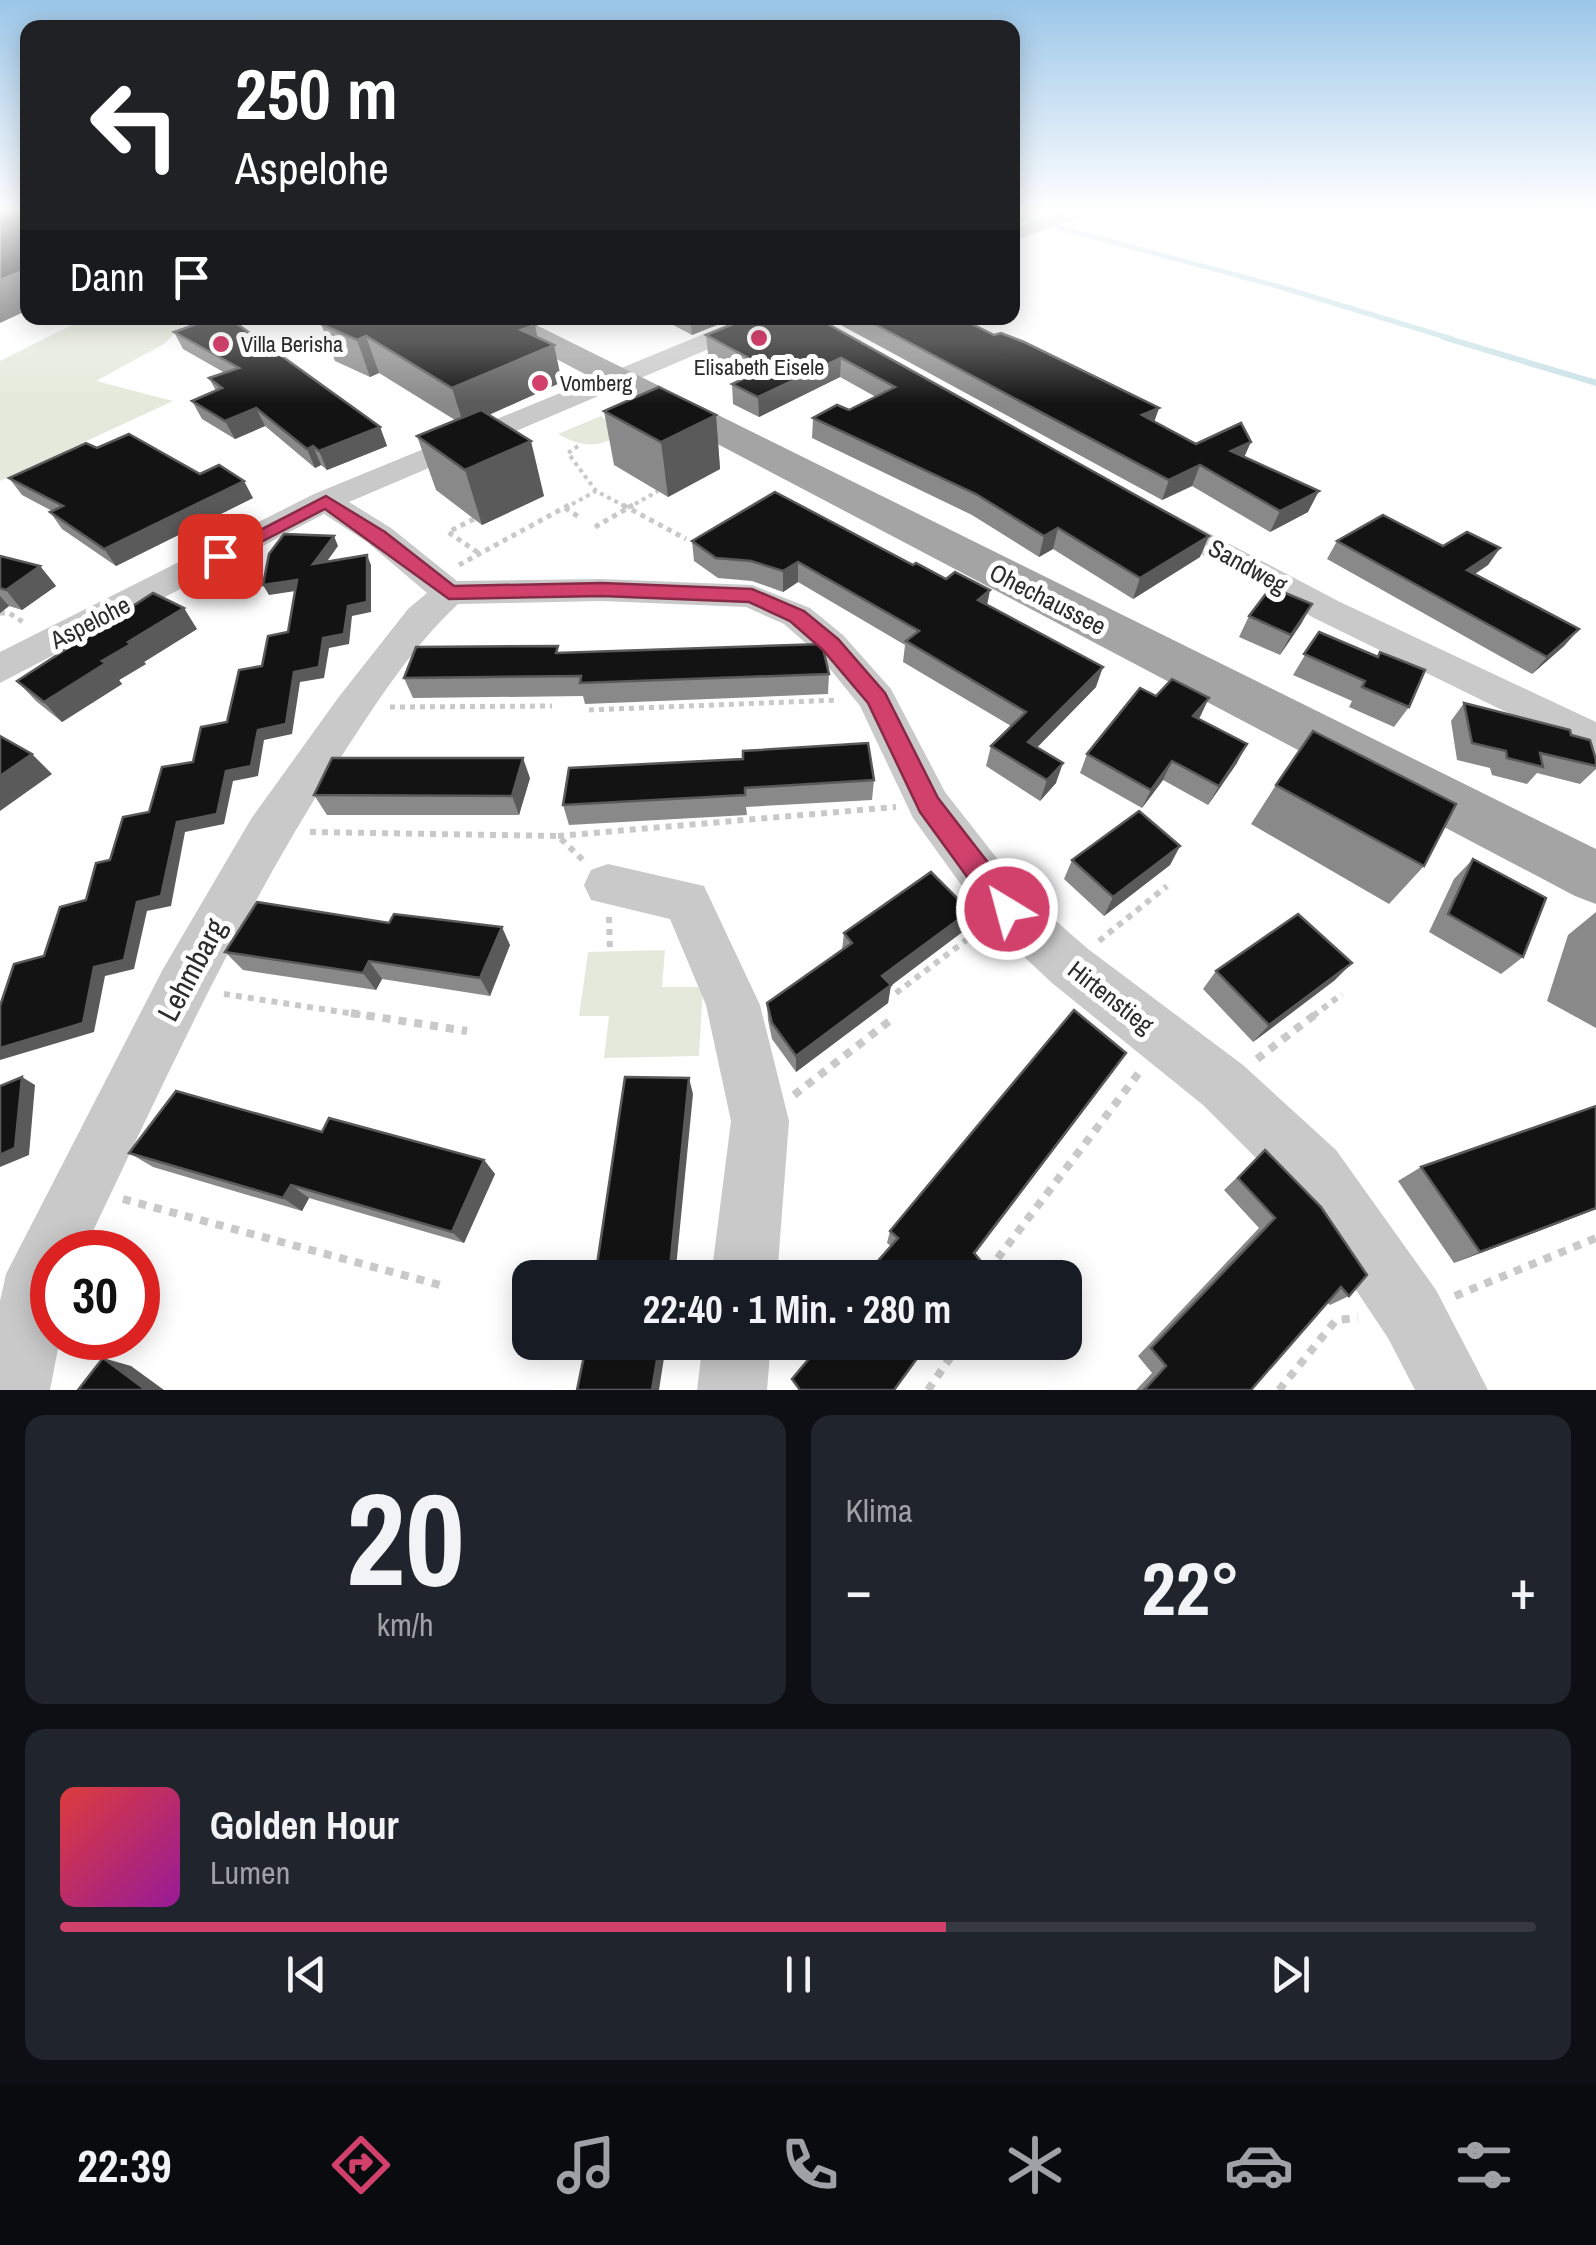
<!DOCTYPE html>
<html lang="de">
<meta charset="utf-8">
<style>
:root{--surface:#171b24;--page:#20242c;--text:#f1f3f6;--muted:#9ea1a6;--line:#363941;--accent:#d1416c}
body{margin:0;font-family:"Archivo Narrow",sans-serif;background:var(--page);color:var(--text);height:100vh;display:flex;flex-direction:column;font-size:38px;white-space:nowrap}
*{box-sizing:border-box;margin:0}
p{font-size:32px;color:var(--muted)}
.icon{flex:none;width:55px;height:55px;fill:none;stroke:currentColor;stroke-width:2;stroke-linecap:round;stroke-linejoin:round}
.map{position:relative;height:1390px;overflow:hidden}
.sheet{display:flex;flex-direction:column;gap:25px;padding:25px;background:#0d0f14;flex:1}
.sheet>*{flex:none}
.hud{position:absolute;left:20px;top:20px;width:1000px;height:305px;border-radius:20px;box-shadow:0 5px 25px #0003;background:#202124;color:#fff;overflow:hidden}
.speed{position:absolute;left:30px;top:1230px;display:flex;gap:20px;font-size:50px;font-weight:700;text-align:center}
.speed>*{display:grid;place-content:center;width:130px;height:130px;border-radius:50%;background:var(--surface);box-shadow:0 5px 25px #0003;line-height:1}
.speed .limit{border:15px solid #d22;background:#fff;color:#111}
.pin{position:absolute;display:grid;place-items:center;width:85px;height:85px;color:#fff;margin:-42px;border-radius:20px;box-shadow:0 5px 15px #0006}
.me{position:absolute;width:110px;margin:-55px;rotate:323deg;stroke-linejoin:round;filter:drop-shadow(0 0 8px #0008)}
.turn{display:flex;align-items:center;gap:35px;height:210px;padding:0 50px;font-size:45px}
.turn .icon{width:130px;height:130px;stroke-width:2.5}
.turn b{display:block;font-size:70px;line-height:85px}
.then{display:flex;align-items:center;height:95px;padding:0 50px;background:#0003;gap:20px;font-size:38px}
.big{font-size:75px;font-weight:800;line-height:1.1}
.sheet .tile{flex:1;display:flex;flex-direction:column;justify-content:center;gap:15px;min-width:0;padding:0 35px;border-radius:20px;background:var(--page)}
.sheet .dial{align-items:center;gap:0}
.dial b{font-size:130px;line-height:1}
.song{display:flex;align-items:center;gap:30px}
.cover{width:120px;height:120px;border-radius:15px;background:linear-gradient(135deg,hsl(0 70% 55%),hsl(300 70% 35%))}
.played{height:10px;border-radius:5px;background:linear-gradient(90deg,var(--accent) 60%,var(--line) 60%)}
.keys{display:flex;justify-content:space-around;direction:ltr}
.heat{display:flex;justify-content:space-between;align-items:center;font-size:55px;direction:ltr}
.sheet .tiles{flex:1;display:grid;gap:25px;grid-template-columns:1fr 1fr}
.tile:last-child{grid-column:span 2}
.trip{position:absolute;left:512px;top:1260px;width:570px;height:100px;border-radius:20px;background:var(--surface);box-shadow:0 5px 25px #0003;font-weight:800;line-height:100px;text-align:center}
.tab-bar{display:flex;height:160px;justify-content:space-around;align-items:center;background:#090b0e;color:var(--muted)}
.tab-bar .icon{width:70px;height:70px}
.tab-bar .selected{color:var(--accent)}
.tab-bar b{font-size:45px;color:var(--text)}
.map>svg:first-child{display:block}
</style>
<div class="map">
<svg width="1596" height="1390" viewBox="0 0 1596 1390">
<rect width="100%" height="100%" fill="#fff"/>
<g fill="#e5e9db">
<polygon points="86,318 190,318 164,344 96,381 173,401 0,481 0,361"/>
<path d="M601 416 627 433C599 446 586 450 558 434Z"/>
<polygon points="665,950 662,987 703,987 699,1056 604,1058 609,1016 579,1016 588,952"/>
</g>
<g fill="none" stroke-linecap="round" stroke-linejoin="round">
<g stroke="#c9e2e7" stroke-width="5">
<polyline points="1012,216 1035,222"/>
<polyline points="1057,227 1277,286 1452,339"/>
</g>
<polyline stroke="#c9e2e7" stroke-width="6" points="1443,337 1596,383"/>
<g stroke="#c9c9c9" stroke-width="4" stroke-dasharray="4 4" stroke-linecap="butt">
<polyline points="578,446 568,453 596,491"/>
<polyline points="565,508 596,491 628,508"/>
<polyline points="628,508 658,491"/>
</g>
<g stroke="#c9c9c9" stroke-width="5" stroke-dasharray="5 5" stroke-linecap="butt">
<polyline points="623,505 686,539"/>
<polyline points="565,508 579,517"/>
<polyline points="474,519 448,532 480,554"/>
<polyline points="595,527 633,505"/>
<polyline points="459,565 569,505"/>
<polyline points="0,613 9,613 26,624"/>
<polyline points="390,707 552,706"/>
<polyline points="589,710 839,700"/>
</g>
<g stroke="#c9c9c9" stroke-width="6" stroke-dasharray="6 6" stroke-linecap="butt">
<polyline points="310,832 558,836 584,861"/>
<polyline points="558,836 896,807"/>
<polyline points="609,917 610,951"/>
<polyline points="1099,941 1167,886"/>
<polyline points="896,993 977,932"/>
<polyline points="224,994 368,1016"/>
<polyline points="1313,1016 1342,994"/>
</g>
<g stroke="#c9c9c9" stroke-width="8" stroke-dasharray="8 8" stroke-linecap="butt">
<polyline points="351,1013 467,1031"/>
<polyline points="1257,1059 1317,1013"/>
<polyline points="794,1095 892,1019"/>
<polyline points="123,1199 440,1285"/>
<polyline points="988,1271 1141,1070"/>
<polyline points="1455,1296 1596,1238"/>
<polyline points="928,1390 961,1342"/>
<polyline points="1279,1390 1336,1320 1358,1318"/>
</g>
<g fill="#c9c9c9" fill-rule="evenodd">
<polygon points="1078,208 1108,208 1012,241 1012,229"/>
<path d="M743 318H774L770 323 349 502 391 528 457 581 601 579 752 585 810 608 843 635 891 689 945 792 1024 893 1088 949 1243 1065 1336 1150 1436 1290 1488 1390H1415L1388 1338 1292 1194 1203 1105 1052 983 990 925 913 818 860 706 817 653 784 624 746 607 601 601 458 604C412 647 377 702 343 754 240 912 164 1083 83 1252H52V1338H60L50 1390H0V1301L6 1274 163 969 251 819 338 698 408 609 427 593 367 542 324 514 0 683V652L314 494Z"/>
<polygon points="1159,507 1340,602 1596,722 1596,756 1314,618 1148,524 1143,517 1148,510"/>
<polygon points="608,864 704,886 760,1005 789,1121 777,1278 711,1278 731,1121 706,1005 670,919 591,900 584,885 591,870"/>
<polygon points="703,1342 771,1342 767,1390 697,1390"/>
</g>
<polygon fill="#a4a4a4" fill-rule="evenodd" points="485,318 522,318 1596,849 1596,904 1575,896 490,324"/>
</g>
<g fill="#898989">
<polygon points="660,318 734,318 692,335"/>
<polygon points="817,318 1200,557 1133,599 1053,549 1039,557 972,515 812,438 813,418 849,410 876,397 840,377 759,417 733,404 732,384 748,377 708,354 706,335"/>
<polygon points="828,318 960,318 994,335 1159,408 1154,421 1196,444 1244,457 1308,512 1270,532 1192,486 1162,500"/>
<polygon points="321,324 535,325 537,338 562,382 489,415 544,496 482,525 436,490 417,436 455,420 379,373 370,377 335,361"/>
<polygon points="174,332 380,427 387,446 327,470 321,465 315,468 265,426 235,439 202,419 192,401 216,391 209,378 225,373 183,349"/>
<polygon points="604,411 716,415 720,469 668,497 614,465"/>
<polygon points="97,448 200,474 253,498 116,566 62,529 50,512 52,511 22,495 9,478"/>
<polygon points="775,492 987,605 1096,687 1037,747 1056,783 1040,801 986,766 991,746 1011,726 903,662 905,645 798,582 783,592 752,581 718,578 694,561 692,541"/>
<polygon points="1337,541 1500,548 1488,565 1475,574 1579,629 1564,646 1532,674 1327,559"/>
<polygon points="0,556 40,566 56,586 22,610 9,606 0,613"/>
<polygon points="1312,604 1301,624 1280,655 1239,637 1249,616"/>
<polygon points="197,629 144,662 146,664 119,680 122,684 62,722 36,701 17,681"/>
<polygon points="1319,632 1409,707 1394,727 1349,707 1352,701 1293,675"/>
<polygon points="560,653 829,674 828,694 585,704 583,696 413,698 404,678"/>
<polygon points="1464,703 1571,735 1596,760 1596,769 1580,784 1537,773 1527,784 1492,775 1490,768 1457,760 1451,721"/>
<polygon points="1198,719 1237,763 1208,805 1163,780 1142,808 1080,773 1087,754"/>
<polygon points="569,768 874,780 872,800 746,807 747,815 569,825 563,805"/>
<polygon points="530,778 519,815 327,815 314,795"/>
<polygon points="1276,785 1424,866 1389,904 1251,824"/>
<polygon points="1180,846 1170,865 1104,916 1064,879 1072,860"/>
<polygon points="1473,859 1523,957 1501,974 1429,932 1454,879"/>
<polygon points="1596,912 1596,1028 1547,1001 1568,935"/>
<polygon points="965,930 891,985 888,1003 796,1072 772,1039 768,1020 767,1003 842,950 844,933"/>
<polygon points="510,945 490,996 382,979 376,990 243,970 225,952"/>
<polygon points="1216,971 1335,980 1253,1042 1203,989"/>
<polygon points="1115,1069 975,1254 891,1246 887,1243 890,1231"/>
<polygon points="1596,1106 1596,1209 1454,1263 1398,1181 1421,1167"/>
<polygon points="322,1132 484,1160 495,1174 464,1243 309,1198 302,1211 153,1167 129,1153"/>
<polygon points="1265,1150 1349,1296 1330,1305 1327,1302 1251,1390 1136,1390 1152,1373 1138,1356 1259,1228 1224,1190"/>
</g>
<g fill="#5a5a5a">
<polygon points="28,269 28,310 0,323 0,280"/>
<polygon points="690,318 734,318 692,335"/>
<polygon points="535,325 540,351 554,345 562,382 464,426 452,388 521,330"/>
<polygon points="366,336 379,373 370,377 357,340"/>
<polygon points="841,358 840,377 759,417 758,397"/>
<polygon points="256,408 265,426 235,439 225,421"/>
<polygon points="1159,408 1152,428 1142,415"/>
<polygon points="716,415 720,469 668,497 661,442"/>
<polygon points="380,427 387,446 327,470 319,451"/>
<polygon points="531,441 544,496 482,525 465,470"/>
<polygon points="1251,442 1242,462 1231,451"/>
<polygon points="313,446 321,465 315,468 307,449"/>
<polygon points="1200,465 1192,486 1162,500 1169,480"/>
<polygon points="244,481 253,498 116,566 104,549"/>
<polygon points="1319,491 1308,512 1270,532 1280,511"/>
<polygon points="1058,528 1053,549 1039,557 1044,536"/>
<polygon points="334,536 338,546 318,574 313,564"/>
<polygon points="1209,536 1200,557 1133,599 1140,578"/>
<polygon points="1500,548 1488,565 1455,587 1467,570"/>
<polygon points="367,555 371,565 371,612 352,616 349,644 329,648 324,678 300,682 292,734 264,740 258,776 233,781 224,824 185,832 171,906 147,911 134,969 105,976 94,1032 0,1060 0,1048 94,967 137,902 177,822 226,771 258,730 294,672 323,638 348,606"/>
<polygon points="798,562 798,582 783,592 783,571"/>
<polygon points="40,566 56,586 22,610 6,590"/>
<polygon points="297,580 302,590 269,595 263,585"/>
<polygon points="990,590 986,611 978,600"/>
<polygon points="0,596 9,606 0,613"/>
<polygon points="1312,604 1301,624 1280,655 1291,635"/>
<polygon points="184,608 197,629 144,662 146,664 119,680 122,684 62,722 44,702 128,642"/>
<polygon points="1579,629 1564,646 1532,674 1547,657"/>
<polygon points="1103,667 1096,687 1023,762 1028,742"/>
<polygon points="1209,698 1200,717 1184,735 1193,716"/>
<polygon points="1247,744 1237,763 1208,805 1219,786"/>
<polygon points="32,754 52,774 0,811 0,776"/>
<polygon points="523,758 530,778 519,815 512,796"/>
<polygon points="1172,761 1163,780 1142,808 1151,790"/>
<polygon points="1063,763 1056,783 1040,801 1047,780"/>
<polygon points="1180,846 1170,865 1104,916 1113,897"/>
<polygon points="970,911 965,930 880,994 882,976"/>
<polygon points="502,927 510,945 490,996 480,978"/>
<polygon points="369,961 382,979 376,990 363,973"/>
<polygon points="1352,963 1335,980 1253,1042 1269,1025"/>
<polygon points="891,985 888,1003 796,1072 796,1056"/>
<polygon points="1126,1053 1115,1069 967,1264 974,1253"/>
<polygon points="22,1077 35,1085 29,1155 0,1167 0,1155"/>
<polygon points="689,1078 693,1094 675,1278 669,1278"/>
<polygon points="484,1160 495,1174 464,1243 452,1232"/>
<polygon points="291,1185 309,1198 302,1211 283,1198"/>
<polygon points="1596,1208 1596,1209 1454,1263 1480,1252"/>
<polygon points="660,1342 665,1342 666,1345 659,1390 652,1390"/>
<polygon points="103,1358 131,1366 164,1390 146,1390"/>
</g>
<g fill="#131313" stroke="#5a5a5a" stroke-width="2.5">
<polygon points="0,208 28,209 28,269 0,280"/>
<polygon points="213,318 229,318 380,427 319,451 313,446 307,449 256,408 225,421 192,401 222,388 209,378 239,368 174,332"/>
<polygon points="341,318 520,318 535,325 521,330 554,345 452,388 366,336 357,340 321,324"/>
<polygon points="748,318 817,318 1209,536 1140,578 1058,528 1044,536 976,494 813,418 837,405 849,410 895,387 841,358 758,397 732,384 767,368 706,335"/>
<polygon points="863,318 960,318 994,335 1001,333 1024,342 1159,408 1142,415 1196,444 1241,423 1251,442 1231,451 1319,491 1280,511 1200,465 1169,480"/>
<polygon points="659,387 716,415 661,442 604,411"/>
<polygon points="481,410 531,441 465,470 417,436"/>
<polygon points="129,434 200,474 219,465 244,481 104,549 50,512 63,506 9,478 86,443 97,448"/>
<polygon points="775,492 913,565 916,563 946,579 955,572 990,590 978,600 1103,667 1028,742 1063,763 1047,780 991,746 1026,712 906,641 919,631 798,562 783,571 751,561 716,558 692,541"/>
<polygon points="1383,515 1443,546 1467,532 1500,548 1467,570 1579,629 1547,657 1337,541"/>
<polygon points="284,534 334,536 313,564 367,555 367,602 348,606 344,634 323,638 319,667 294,672 286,724 258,730 251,766 226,771 217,814 177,822 161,896 137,902 124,960 94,967 83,1023 0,1048 0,1006 14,964 44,956 60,907 86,900 96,863 110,860 123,817 149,812 162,767 193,762 201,727 227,722 239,670 262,666 268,636 288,632 297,580 263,585 269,554"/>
<polygon points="0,556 40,566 6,590 0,588"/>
<polygon points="1271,587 1312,604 1291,635 1249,616"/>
<polygon points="153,593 184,608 128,642 131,644 102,661 106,663 44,702 17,681"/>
<polygon points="1319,632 1378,657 1380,652 1425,670 1409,707 1362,687 1365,681 1304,654"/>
<polygon points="822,644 829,674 580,683 581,676 404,678 416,647 558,646 556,653"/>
<polygon points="1172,679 1209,698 1193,716 1247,744 1219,786 1172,761 1151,790 1087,754 1140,688 1156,696"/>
<polygon points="1464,703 1570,730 1571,735 1590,740 1596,760 1596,766 1540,753 1543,767 1507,758 1506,751 1472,743"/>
<polygon points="1313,731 1456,804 1424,866 1276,785"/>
<polygon points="0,736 32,754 0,776"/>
<polygon points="868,743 874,780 745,788 745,795 563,805 569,768 743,759 743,751"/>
<polygon points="332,758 523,758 512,796 314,795"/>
<polygon points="1139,811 1180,846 1113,897 1072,860"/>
<polygon points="1473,859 1546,898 1523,957 1448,914"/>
<polygon points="931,872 970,911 882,976 891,985 796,1056 772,1023 767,1003 852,943 844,933"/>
<polygon points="257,902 389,923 394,914 502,927 480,978 369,961 363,973 225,952"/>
<polygon points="1298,914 1352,963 1269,1025 1216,971"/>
<polygon points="1074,1010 1126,1053 974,1253 986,1267 979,1278 863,1278 898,1238 890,1231"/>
<polygon points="22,1077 15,1148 0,1155 0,1086"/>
<polygon points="625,1077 689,1078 669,1278 595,1278"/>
<polygon points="176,1091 322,1132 329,1118 484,1160 452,1232 291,1185 283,1198 129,1153"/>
<polygon points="1596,1106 1596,1208 1480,1252 1421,1167"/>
<polygon points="1265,1150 1321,1207 1367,1275 1349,1296 1341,1287 1251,1390 1144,1390 1166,1366 1151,1348 1275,1218 1238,1178"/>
<polygon points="587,1342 660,1342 652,1390 577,1390"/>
<polygon points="823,1342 929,1342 894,1390 800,1390 792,1379"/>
<polygon points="103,1358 146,1390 78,1390"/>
</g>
<linearGradient id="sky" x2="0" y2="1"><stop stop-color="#9bc6e8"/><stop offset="0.52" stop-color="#fff"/><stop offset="1" stop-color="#fff" stop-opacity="0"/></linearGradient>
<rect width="1596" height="403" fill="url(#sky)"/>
<polygon fill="#d1416c" stroke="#882a46" stroke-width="2.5" points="326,496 385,532 454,586 602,583 752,589 804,611 838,639 885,693 938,798 1017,900 1021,909 1017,918 1007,921 997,918 920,812 868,703 823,650 790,621 749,602 602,596 449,599 325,509 226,560 213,560 210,556"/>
<g fill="#d1416c" stroke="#fff" stroke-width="4">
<circle cx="759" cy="338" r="10"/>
<circle cx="221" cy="344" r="10"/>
<circle cx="540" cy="383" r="10"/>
</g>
<g text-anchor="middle" stroke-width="10" stroke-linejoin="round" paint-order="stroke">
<g font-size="22" fill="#2c2c2c" stroke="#fff" text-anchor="start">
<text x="241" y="352">Villa Berisha</text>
<text x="759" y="375" text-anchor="middle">Elisabeth Eisele</text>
<text x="560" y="391">Vomberg</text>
</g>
<g font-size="25" fill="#2c2c2c" stroke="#fff">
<text transform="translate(1248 566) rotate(29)" y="9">Sandweg</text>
<text transform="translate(1048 599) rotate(27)" y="9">Ohechaussee</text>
<text transform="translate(90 622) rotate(-27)" y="9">Aspelohe</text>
<text transform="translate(1111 997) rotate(38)" y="9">Hirtenstieg</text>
</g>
<g font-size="30" fill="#2c2c2c" stroke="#fff">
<text transform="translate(192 970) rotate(-62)" y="10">Lehmbarg</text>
</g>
</g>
</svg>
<div class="speed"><div class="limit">30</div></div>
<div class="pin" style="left:220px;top:556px;background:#d93025"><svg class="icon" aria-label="arrive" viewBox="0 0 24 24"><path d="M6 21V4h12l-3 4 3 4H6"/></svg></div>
<svg class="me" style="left:1007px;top:909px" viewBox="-20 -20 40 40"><circle r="17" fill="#d1416c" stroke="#fff" stroke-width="3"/><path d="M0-11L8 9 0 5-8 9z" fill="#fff"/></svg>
<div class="trip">22:40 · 1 Min. · 280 m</div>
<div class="hud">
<div class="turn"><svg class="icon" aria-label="left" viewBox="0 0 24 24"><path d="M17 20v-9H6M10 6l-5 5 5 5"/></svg><div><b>250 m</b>Aspelohe</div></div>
<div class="then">Dann<svg class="icon" aria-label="arrive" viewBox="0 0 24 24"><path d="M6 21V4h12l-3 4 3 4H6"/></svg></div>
</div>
</div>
<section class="sheet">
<div class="tiles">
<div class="tile dial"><b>20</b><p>km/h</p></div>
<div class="tile"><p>Klima</p>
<div class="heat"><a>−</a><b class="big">22°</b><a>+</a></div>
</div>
<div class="tile">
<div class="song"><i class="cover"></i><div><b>Golden Hour</b><p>Lumen</p></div></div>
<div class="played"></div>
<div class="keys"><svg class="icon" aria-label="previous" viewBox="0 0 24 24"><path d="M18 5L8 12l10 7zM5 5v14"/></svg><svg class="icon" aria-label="pause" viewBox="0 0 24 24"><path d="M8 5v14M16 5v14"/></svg><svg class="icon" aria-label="next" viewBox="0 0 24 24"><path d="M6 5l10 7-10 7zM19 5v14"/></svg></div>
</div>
</div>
</section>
<nav class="tab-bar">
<b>22:39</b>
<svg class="icon selected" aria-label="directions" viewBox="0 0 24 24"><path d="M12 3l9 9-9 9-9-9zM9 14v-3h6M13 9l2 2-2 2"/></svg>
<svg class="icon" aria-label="music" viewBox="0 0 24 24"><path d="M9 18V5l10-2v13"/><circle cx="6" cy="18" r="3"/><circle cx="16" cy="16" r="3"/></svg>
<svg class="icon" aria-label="phone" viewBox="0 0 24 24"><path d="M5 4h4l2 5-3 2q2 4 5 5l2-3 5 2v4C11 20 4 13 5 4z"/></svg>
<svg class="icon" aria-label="climate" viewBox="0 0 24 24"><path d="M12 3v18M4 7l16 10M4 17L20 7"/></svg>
<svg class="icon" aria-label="car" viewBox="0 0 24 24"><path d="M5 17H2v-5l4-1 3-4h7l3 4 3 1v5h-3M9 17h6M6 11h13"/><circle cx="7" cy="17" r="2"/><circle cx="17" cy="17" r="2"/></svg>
<svg class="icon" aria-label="filters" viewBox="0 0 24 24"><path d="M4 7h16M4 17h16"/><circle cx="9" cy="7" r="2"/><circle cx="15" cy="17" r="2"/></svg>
</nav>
